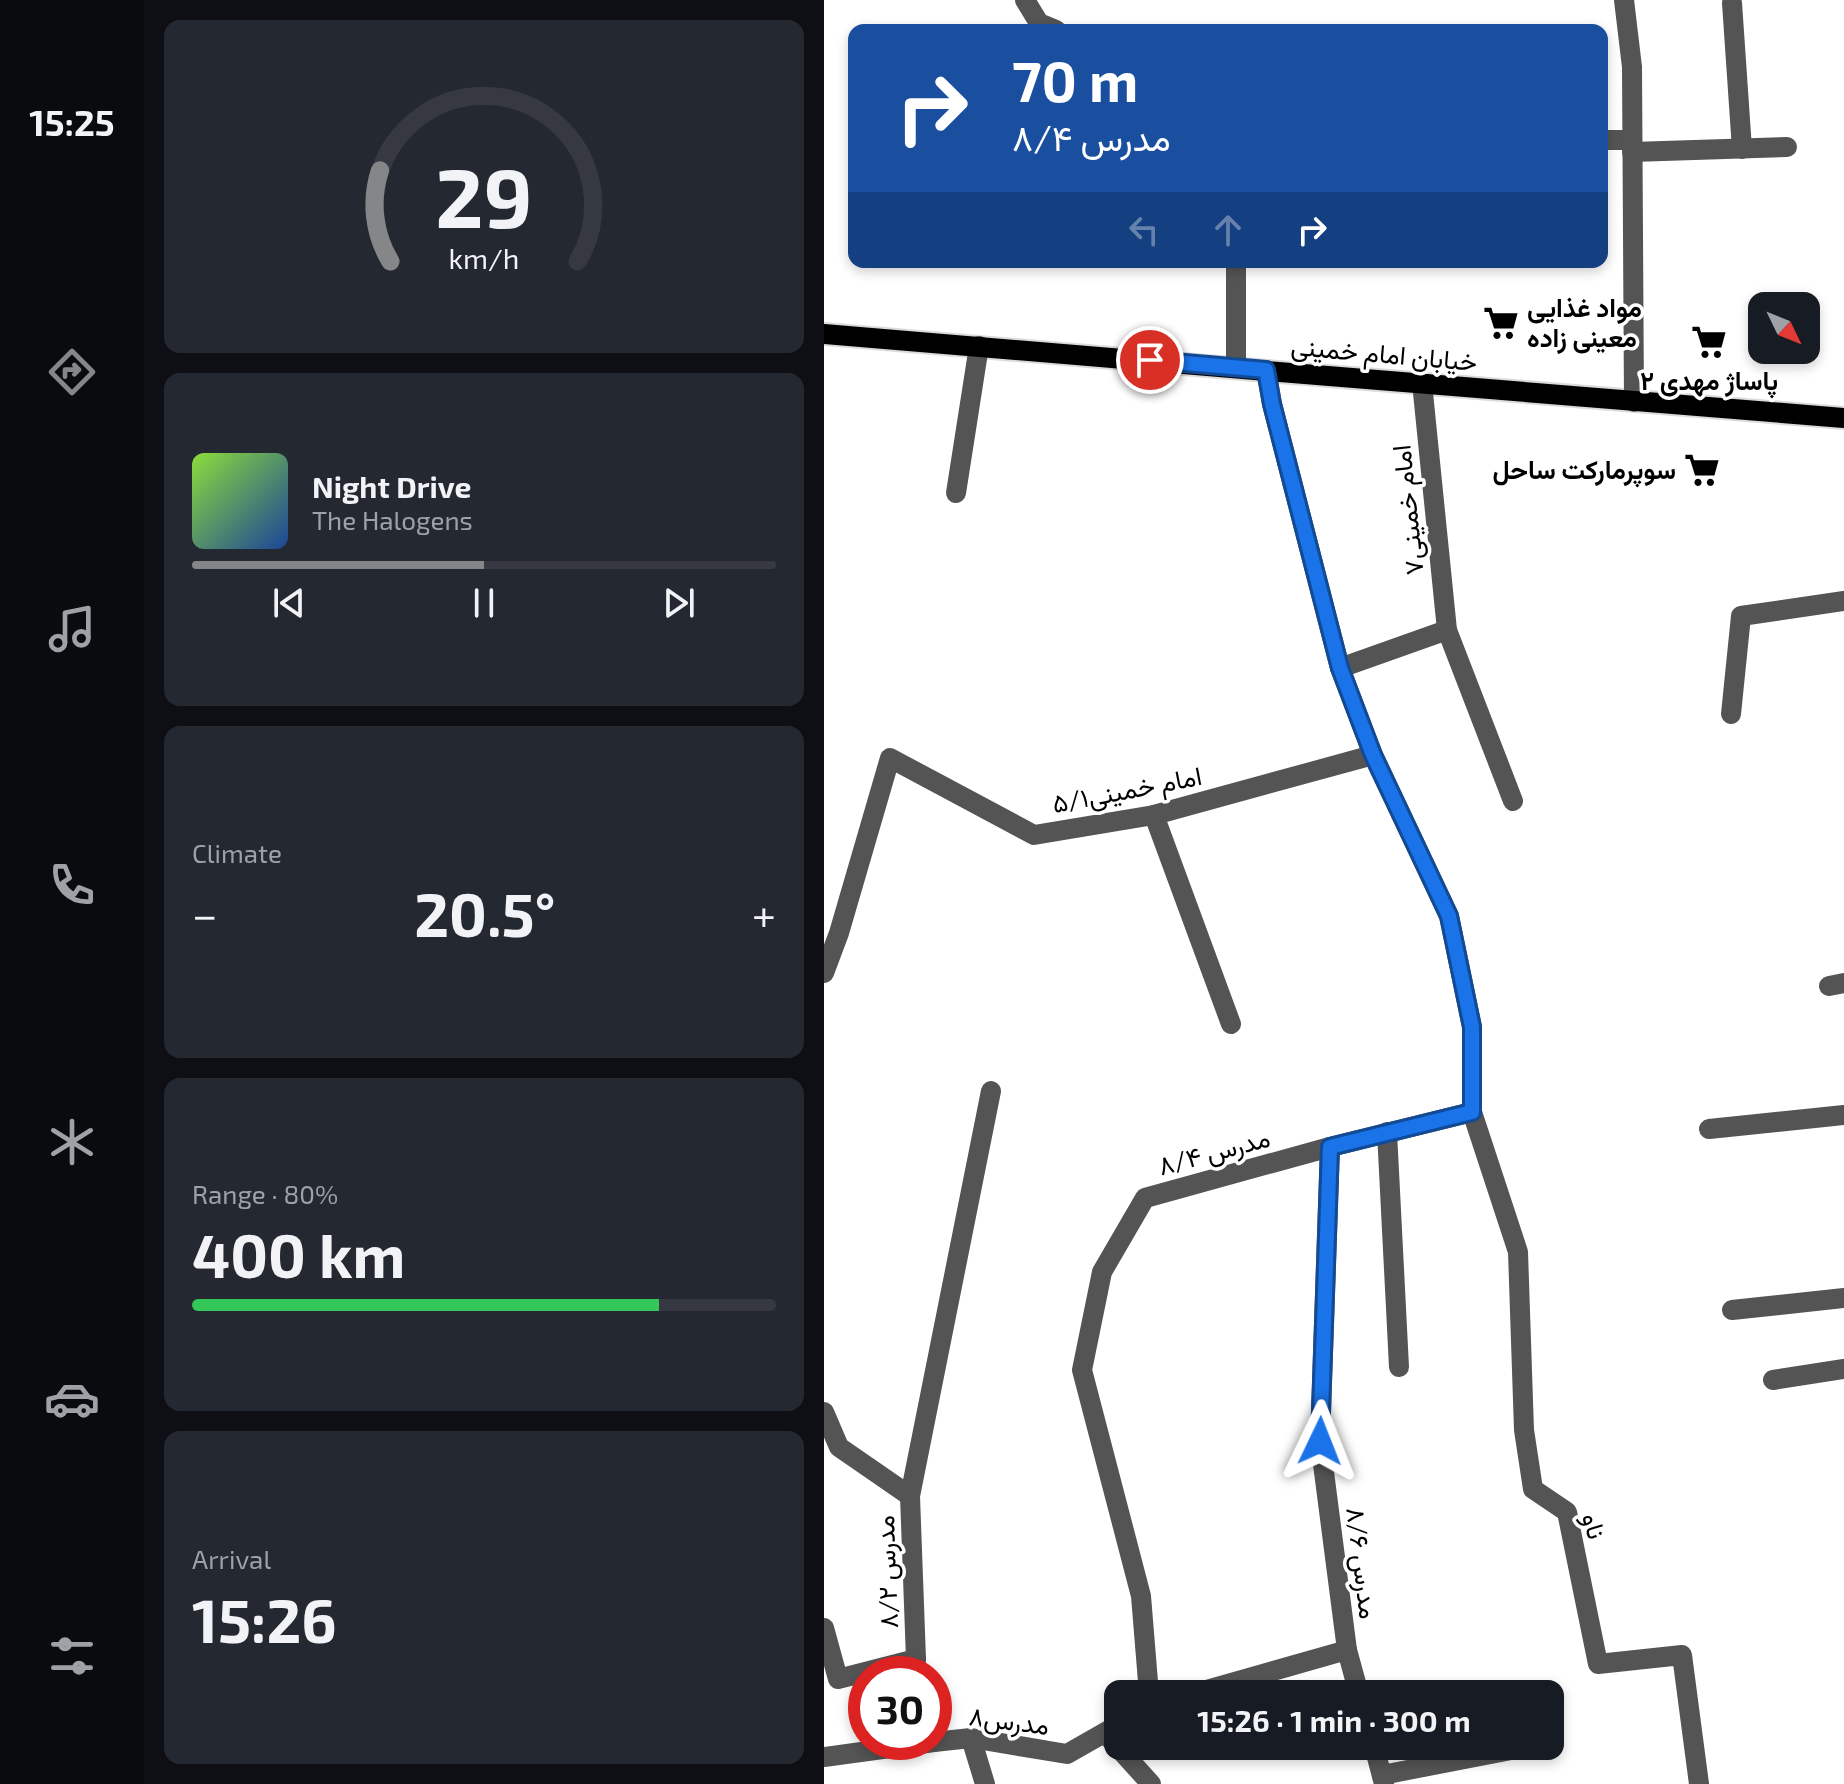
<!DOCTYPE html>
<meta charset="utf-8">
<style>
:root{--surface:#171b24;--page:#242831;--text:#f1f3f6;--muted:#9ea1a6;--line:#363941;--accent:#858687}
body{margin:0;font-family:"Exo 2",Vazirmatn,sans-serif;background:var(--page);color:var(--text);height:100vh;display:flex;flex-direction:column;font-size:30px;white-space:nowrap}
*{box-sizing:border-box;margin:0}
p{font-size:26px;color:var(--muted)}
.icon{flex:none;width:44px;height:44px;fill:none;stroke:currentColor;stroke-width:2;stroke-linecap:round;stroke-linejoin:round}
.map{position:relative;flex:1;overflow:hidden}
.details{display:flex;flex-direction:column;gap:20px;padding:20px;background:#0d0f14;width:680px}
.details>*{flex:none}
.guide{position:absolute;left:24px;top:24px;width:760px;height:244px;border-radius:16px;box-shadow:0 4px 12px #0003;background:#1a4fa0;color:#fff;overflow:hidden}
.needle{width:52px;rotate:133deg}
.controls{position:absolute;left:924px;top:292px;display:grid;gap:16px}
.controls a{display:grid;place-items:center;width:72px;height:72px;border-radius:16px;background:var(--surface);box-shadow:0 4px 12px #0003;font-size:40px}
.speed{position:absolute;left:24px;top:1656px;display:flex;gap:16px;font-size:40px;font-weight:700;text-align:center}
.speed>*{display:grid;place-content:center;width:104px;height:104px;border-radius:50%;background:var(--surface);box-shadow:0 4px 12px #0003;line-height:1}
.speed .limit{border:12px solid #d22;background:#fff;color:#111}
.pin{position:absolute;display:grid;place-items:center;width:68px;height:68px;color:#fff;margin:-34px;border:4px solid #fff;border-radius:50%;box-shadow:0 2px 8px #0007}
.me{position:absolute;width:88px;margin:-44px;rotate:2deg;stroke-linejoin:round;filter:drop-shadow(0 0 6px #0008)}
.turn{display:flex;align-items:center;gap:28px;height:168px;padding:0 32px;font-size:36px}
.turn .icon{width:104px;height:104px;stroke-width:2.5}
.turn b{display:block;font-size:56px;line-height:68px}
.lanes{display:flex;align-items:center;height:76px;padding:0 32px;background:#0003;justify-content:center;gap:40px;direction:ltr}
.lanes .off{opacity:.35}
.big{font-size:60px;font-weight:700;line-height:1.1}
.details .widget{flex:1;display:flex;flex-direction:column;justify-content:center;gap:12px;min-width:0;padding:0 28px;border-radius:16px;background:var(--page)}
.details .dial{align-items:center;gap:0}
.dial svg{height:208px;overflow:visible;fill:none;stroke:var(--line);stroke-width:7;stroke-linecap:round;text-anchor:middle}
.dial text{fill:var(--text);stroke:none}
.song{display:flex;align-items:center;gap:24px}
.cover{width:96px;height:96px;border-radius:12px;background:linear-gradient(135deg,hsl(90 70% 55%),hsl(220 70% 35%))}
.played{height:8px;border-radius:4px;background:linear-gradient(90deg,var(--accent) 50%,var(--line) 50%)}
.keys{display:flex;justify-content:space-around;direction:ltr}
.heat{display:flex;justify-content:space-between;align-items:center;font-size:44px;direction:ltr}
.charge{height:12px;border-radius:6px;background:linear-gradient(90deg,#34c759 80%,var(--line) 0)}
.trip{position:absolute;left:280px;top:1680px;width:460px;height:80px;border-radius:16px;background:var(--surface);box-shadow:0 4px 12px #0003;font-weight:700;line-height:80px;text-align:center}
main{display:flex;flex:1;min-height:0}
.tab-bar{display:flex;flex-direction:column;width:144px;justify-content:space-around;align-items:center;background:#090b0e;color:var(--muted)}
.tab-bar .icon{width:56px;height:56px}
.tab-bar .on{color:var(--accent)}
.tab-bar b{font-size:36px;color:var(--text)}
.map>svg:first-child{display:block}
</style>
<main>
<nav class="tab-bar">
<b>15:25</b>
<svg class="icon on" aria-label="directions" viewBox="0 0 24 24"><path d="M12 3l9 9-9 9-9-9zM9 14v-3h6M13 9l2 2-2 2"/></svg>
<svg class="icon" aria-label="music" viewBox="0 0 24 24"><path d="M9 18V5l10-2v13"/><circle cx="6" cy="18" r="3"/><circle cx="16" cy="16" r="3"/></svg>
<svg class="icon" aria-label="phone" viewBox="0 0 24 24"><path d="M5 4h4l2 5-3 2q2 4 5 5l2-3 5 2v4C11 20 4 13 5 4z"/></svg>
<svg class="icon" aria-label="climate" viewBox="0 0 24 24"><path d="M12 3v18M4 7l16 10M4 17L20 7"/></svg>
<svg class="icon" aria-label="car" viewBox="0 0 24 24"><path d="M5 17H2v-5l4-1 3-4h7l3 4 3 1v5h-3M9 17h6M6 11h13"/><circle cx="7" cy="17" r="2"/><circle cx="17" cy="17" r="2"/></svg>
<svg class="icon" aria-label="filters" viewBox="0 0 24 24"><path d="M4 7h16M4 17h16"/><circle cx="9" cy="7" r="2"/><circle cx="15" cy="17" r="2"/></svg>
</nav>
<section class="details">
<div class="widget dial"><svg viewBox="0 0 100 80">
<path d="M14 69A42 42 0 1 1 86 69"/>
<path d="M14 69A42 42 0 0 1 10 34" stroke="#858687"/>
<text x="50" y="56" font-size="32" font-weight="700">29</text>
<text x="50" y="72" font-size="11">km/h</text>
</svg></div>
<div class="widget">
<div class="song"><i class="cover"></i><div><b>Night Drive</b><p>The Halogens</p></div></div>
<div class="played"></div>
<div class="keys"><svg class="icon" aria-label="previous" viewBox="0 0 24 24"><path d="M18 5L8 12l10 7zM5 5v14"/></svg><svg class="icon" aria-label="pause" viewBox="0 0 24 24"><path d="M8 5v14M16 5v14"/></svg><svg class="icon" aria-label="next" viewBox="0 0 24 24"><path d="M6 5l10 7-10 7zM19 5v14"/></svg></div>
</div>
<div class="widget"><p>Climate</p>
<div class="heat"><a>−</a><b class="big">20.5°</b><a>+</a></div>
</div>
<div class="widget"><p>Range · 80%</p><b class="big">400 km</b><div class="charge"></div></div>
<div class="widget"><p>Arrival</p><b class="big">15:26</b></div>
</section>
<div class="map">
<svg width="1020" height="1784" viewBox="0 0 1020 1784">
<rect width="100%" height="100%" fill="#fff"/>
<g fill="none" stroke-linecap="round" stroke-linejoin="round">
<g stroke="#dbdbdb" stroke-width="24">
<path id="major" d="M0 334C340 361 680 393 1020 418"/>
</g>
<g stroke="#545454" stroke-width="20">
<polyline points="201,0 215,23 232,30"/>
<polyline points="800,0 808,67 810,402"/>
<polyline points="908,3 918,149"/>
<polyline points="778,140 808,140"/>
<polyline points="808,152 963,147"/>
<polyline points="412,367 412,262"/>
<polyline points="442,370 448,404 516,668 549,755 625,916 648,1027 648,1112 694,1252 700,1430 709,1489 743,1512 774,1664 858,1655 875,1784"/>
<polyline points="132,493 155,346"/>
<polyline points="623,630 689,801"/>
<polyline points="516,668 623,630 598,383"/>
<polyline points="907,714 917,616 1020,601"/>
<polyline points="330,815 407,1024"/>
<polyline points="0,973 15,933 66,758 210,835 330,815 549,755"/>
<polyline points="1005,986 1020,983"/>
<polyline points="885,1129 1020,1115"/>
<polyline points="563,1132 575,1367"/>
<polyline points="506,1147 496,1441 523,1650 535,1694"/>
<polyline points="908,1310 1020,1298"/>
<polyline points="949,1380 1020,1369"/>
<polyline points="0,1412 15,1447 86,1496 92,1659 90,1674"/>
<polyline points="86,1496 167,1091"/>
<polyline points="0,1628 14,1679 92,1659"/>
<polyline points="325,1694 317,1596 258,1370 278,1272 321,1198 506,1147 648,1112"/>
<polyline points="368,1694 523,1650"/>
<polyline points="281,1733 327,1784"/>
<polyline points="147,1738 161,1784"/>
<polyline points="110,1742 147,1738 243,1754 294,1725"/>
<polyline points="550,1746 560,1784"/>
<polyline points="0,1757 110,1742"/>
<polyline points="558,1775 707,1746"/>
</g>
<use href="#major" stroke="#000" stroke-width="20"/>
</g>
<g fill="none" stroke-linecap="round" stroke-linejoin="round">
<g stroke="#114b97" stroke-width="20">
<polyline id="route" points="326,360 442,370 448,404 516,668 549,755 625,916 648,1027 648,1112 506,1147 496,1441"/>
</g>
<use href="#route" stroke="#1a73e8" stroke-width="14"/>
</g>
<defs>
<g id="supermarket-bare" transform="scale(2.76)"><path d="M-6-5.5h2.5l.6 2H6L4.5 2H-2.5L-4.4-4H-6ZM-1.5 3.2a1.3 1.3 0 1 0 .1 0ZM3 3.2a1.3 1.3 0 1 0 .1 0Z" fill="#000" stroke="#fff" stroke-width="2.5" paint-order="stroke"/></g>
</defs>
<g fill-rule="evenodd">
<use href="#supermarket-bare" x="677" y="323"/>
<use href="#supermarket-bare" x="885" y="342"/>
<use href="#supermarket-bare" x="878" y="470"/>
</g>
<g text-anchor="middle" stroke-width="7" stroke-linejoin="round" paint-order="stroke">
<g font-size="26" font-weight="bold" fill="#000" stroke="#fff" text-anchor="start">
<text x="703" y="317">مواد غذایی<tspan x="703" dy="30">معینی زاده</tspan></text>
<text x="885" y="390" text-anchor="middle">پاساژ مهدی ۲</text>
<text x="852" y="479" text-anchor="end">سوپرمارکت ساحل</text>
</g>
<g font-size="26" fill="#000" stroke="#fff">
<text transform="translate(560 354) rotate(5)" y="9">خیابان امام خمینی</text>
<text transform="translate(584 510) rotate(-96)" y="9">امام خمینی۷</text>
<text transform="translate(303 790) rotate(-11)" y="9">امام خمینی۵/۱</text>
<text transform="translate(390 1152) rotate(-15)" y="9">مدرس ۸/۴</text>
<text transform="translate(770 1526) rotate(74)" y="9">ناو</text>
<text transform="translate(538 1563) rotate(83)" y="9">مدرس ۸/۶</text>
<text transform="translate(63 1572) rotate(-92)" y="9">مدرس ۸/۲</text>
<text transform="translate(185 1721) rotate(7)" y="9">مدرس۸</text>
</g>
</g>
</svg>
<div class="controls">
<a><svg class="needle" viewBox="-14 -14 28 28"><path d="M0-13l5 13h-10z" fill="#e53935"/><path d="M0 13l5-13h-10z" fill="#9ea1a6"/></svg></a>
</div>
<div class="speed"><div class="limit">30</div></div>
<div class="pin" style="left:326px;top:360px;background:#d93025"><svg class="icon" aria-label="arrive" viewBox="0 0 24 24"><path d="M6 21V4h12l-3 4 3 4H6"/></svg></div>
<svg class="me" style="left:496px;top:1441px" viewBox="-20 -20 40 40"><path d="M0-17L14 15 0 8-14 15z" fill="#1a73e8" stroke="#fff" stroke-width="4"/></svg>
<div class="trip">15:26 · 1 min · 300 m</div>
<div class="guide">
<div class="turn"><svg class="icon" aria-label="right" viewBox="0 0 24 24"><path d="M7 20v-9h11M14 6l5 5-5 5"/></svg><div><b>70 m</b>مدرس ۸/۴</div></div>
<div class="lanes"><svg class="icon off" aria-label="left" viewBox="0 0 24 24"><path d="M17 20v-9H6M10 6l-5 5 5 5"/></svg><svg class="icon off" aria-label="ahead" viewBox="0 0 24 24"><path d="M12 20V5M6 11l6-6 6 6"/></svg><svg class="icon" aria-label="right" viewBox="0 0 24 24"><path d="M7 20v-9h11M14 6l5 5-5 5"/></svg></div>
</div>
</div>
</main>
